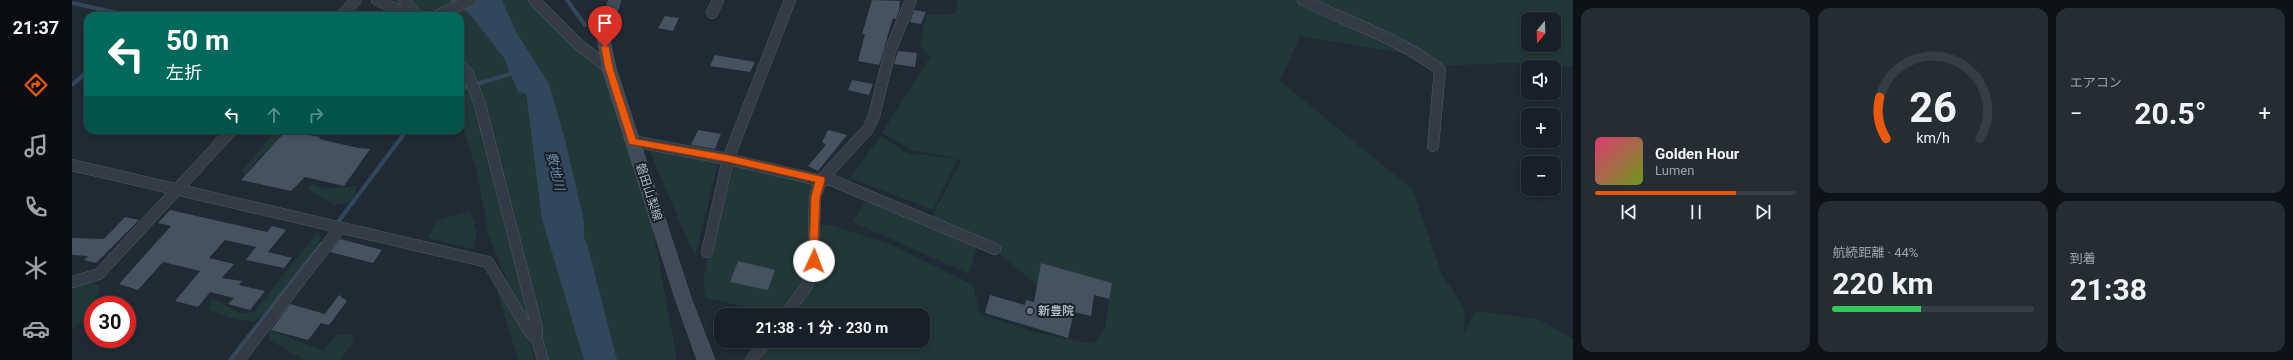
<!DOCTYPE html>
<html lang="ja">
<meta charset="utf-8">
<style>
:root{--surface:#172028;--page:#242d34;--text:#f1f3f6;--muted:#9ea3a8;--line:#363e45;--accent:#ea580c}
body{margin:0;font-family:Roboto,"Noto Sans JP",sans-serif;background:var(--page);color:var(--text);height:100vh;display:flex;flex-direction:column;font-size:15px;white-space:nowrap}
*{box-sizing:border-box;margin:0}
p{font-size:13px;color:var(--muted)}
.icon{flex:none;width:22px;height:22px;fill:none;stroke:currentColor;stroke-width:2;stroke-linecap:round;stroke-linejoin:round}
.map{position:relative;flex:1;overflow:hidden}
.panel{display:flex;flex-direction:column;gap:8px;padding:8px;background:#0d1216;width:720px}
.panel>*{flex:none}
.top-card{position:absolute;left:12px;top:12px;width:380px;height:122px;border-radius:12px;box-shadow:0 2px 6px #0003,0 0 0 1px var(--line);background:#00695c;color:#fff;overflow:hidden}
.needle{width:26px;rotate:199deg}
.tools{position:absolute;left:1449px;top:12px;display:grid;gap:8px}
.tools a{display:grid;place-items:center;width:40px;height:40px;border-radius:8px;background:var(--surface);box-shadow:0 2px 6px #0003,0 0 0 1px var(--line);font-size:20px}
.speed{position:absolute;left:12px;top:296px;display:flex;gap:8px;font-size:20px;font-weight:700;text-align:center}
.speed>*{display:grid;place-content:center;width:52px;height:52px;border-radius:50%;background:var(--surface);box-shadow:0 2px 6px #0003,0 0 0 1px var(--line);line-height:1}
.speed .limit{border:6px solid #d22;background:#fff;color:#111}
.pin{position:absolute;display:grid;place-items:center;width:34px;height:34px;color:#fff;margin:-41px -17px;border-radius:50% 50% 50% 0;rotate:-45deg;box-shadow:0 0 4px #0007}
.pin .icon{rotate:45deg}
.me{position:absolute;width:44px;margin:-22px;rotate:2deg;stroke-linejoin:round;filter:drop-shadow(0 0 3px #0008)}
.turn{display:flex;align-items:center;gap:14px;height:84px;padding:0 16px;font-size:18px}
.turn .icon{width:52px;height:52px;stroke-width:2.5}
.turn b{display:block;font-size:28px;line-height:34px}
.lanes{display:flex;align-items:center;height:38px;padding:0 16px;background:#0003;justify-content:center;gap:20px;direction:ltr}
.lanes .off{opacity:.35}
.big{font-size:30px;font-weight:700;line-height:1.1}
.panel .card{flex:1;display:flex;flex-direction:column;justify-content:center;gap:6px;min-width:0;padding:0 14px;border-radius:12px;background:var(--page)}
.panel .dial{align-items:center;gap:0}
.dial svg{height:104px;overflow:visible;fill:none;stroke:var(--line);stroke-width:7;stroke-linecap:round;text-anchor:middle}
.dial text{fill:var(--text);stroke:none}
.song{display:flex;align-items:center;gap:12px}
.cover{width:48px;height:48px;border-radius:6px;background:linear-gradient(135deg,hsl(340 70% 55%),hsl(80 70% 35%))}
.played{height:4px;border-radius:2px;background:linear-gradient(90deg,var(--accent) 70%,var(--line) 70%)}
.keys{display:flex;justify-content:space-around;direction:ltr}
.heat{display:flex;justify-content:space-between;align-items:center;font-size:22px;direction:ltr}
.charge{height:6px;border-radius:3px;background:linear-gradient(90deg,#34c759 44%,var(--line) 0)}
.panel .tiles{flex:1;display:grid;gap:8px;grid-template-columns:repeat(3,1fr)}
.card:first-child{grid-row:span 2}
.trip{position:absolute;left:642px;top:308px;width:216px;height:40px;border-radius:12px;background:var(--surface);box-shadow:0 2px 6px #0003,0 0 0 1px var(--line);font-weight:700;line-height:40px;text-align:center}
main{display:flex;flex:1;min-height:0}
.menu{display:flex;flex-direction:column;width:72px;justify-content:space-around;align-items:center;background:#090d10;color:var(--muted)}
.menu .icon{width:28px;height:28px}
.menu .current{color:var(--accent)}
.menu b{font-size:18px;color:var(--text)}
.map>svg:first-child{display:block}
</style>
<main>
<nav class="menu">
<b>21:37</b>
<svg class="icon current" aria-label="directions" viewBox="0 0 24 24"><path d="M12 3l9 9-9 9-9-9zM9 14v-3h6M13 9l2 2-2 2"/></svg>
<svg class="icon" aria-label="music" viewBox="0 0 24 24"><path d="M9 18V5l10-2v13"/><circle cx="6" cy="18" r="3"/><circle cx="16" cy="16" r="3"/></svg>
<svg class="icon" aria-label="phone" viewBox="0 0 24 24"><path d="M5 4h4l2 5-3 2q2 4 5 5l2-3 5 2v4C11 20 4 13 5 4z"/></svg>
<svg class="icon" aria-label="climate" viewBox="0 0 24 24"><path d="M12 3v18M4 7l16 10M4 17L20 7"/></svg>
<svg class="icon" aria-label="car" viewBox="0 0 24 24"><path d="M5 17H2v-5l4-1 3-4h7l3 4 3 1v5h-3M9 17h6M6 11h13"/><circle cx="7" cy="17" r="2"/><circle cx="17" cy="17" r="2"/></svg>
</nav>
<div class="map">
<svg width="1501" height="360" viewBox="0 0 1501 360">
<rect width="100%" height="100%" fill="#1f2a35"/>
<g fill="#223737" fill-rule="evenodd">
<polygon points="320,0 459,0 530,63 569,166 605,360 471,360 457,308 452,324 451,322 463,360 446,360 426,295 427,281 451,321 417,236 404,169 388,117 388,16 335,16"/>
<path d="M885 0H1225L1326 45 1231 0H1501V67L1438 63 1362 66 1353 57 1228 36 1208 81 1341 190 1370 275 1393 309 1392 333 1403 311 1466 319 1501 339V360H687L699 341H851V315H715L721 304 696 312 633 298 631 278 660 165 746 180 743 225H759L820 245 901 285 908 314 966 333 1022 344 1033 329 1039 283 969 263 965 286 923 249 906 242 897 274 781 222 794 200 857 221 890 159 839 150 810 133 858 57 848 45 854 15 883 14ZM1456 19H1482V45H1456Z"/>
<polygon points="204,130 213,130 204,143 185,160 173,176 170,171"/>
<polygon points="808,136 836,153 886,159 861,210 779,178"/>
<polygon points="576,148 646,162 623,257"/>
<polygon points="240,184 253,189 285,186 282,197 276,203 262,205 238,191 235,188"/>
<polygon points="398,210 405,233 401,249 355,238 365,221"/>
<path d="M245 232 249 238C231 265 209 306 181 322L159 318 137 310 139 299 147 301 169 314 182 312Z"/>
<path d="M18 282 28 286C24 307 19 317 0 328V286Z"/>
<polygon points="197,330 251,350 265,335 282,334 280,344 268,360 233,360 197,340"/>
</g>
<polygon fill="#33475c" points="378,0 430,0 444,32 477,84 493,140 512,221 511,278 530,360 512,360 470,219 453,83 442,56 423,32"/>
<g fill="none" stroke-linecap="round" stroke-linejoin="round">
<g stroke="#33475c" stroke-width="4">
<polyline points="495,0 513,25"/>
<polyline points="0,3 59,16"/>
<polyline points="0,85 16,71"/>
<polyline points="388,89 448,71"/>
<polyline points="263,226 335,130"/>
<polyline points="158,360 249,244"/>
</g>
<g fill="#33475c" fill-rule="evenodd">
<polygon points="393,0 409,0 450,51 465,86 462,92 454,94 446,92 432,58 394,9 391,4"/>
<polygon points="502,233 511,236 515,244 545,360 515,360 489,244 493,236"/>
</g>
</g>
<g fill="#45525f">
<polygon points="800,0 828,1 827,7 828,7 824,19 821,18 807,65 786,61 793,34 790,34"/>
<polygon points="842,10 854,12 849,24 838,22"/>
<polygon points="593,16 607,18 601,31 586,28"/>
<polygon points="826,51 845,53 843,67 822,64"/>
<polygon points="643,55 683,62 678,72 638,66"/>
<polygon points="780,80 801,84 797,95 776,90"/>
<polygon points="626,130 649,134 643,149 619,145"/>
<polygon points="756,130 775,135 746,171 736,166 754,145 750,142"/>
<polygon points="214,131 248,137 247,139 286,148 298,149 272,186 233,177 219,191 169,180"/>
<polygon points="98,210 195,232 200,226 214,230 196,252 220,258 212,268 174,260 184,247 153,240 137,258 162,264 150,278 170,281 167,285 193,291 178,310 156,304 162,298 138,292 126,307 103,301 128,271 91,262 66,290 47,284 99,226 86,223"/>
<polygon points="53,217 67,220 24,263 12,260 16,256 0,255 0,238 32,239"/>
<polygon points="268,239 310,250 301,263 258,252"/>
<polygon points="666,261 703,270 696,290 658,282"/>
<polygon points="969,263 1040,283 1037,299 1022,295 1019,316 1002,312 996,338 913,313 918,295 953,305 954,300 962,302"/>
<polygon points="267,295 275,301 257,325 249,323 236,340 199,330 218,304 253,314"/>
</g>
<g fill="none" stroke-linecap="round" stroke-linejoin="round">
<g stroke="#505a64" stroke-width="12">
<g id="street">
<polyline points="305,0 337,16"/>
<polyline points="332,0 344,16"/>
<polyline points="462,0 506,44 537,68"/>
<path d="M1231 0C1277 23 1327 38 1368 70L1361 146"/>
<polyline points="640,13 646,0"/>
<polyline points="269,16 284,0"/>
<polyline points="365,16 399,0"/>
<polyline points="388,65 396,74 407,101 465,328 465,340 471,360"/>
<polyline points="560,141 656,159 746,180 759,180 923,249"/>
<polyline points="0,165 416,262 457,331 465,340"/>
<polyline points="635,252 656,159 718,0"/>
<polyline points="0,282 27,274 160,130"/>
<polyline points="713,315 734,287 741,270 743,197 749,180 796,129 802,116 818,51 839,0"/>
<polyline points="167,360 268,228"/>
<polyline points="679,360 694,341"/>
</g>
</g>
<g stroke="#505a64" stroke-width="1">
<polygon id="secondary" points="537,0 549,0 537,36 544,68 619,298 643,360 625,360 603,298 530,68 525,36"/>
</g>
<use href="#street" stroke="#333c46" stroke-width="11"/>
<use href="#secondary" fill="#414c59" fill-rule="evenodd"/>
</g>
<polygon fill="#ea580c" stroke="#983908" points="533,44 537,47 541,68 564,139 656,155 752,177 753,180 748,197 745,264 738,264 737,261 739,197 743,182 656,162 557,144 533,68 529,47"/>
<circle fill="#6b7280" stroke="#18212a" stroke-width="1.5" cx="958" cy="311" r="4"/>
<g text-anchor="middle" stroke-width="4" stroke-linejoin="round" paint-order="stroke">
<g font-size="12" fill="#acb7c3" stroke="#18212a">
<text transform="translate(577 192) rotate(72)" y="4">磐田山梨線</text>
</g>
<g font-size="12" font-weight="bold" fill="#acb7c3" stroke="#18212a" text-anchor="start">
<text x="966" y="315">新豊院</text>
</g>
<g font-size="13" font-style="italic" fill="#6e8aa7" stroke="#18212a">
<text transform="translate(484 171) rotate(76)" y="5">敷地川</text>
</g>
</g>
</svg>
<div class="tools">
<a><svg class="needle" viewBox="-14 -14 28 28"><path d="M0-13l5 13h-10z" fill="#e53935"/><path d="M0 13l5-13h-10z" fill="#9ea3a8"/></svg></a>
<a><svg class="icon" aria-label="sound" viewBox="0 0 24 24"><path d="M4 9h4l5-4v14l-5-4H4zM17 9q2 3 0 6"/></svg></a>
<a>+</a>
<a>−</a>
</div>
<div class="speed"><div class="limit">30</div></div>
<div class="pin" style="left:533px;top:47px;background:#d93025"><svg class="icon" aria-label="arrive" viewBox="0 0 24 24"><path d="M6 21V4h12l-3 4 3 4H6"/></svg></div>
<svg class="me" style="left:742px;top:261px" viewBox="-20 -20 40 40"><circle r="19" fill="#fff"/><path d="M0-13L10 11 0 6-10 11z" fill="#ea580c"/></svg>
<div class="trip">21:38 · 1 分 · 230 m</div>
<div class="top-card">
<div class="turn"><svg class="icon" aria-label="left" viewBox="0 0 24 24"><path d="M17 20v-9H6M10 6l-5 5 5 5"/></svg><div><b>50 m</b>左折</div></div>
<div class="lanes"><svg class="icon" aria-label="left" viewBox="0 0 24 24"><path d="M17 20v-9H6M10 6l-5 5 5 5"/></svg><svg class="icon off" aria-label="ahead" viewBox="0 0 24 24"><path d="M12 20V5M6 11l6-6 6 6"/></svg><svg class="icon off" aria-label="right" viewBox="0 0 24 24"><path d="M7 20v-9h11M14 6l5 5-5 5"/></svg></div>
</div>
</div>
<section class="panel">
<div class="tiles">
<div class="card">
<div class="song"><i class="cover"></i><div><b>Golden Hour</b><p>Lumen</p></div></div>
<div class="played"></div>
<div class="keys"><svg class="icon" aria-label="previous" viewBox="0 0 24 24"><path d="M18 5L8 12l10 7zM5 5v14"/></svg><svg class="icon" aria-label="pause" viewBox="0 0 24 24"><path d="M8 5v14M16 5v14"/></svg><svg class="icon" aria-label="next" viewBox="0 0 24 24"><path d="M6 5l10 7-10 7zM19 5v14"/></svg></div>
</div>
<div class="card dial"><svg viewBox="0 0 100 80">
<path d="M14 69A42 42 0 1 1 86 69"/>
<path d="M14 69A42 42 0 0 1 9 37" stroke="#ea580c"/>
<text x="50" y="56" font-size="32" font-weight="700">26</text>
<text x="50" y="72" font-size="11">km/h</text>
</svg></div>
<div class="card"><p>エアコン</p>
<div class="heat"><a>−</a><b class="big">20.5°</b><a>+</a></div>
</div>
<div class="card"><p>航続距離 · 44%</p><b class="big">220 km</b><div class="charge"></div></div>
<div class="card"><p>到着</p><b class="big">21:38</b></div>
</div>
</section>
</main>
